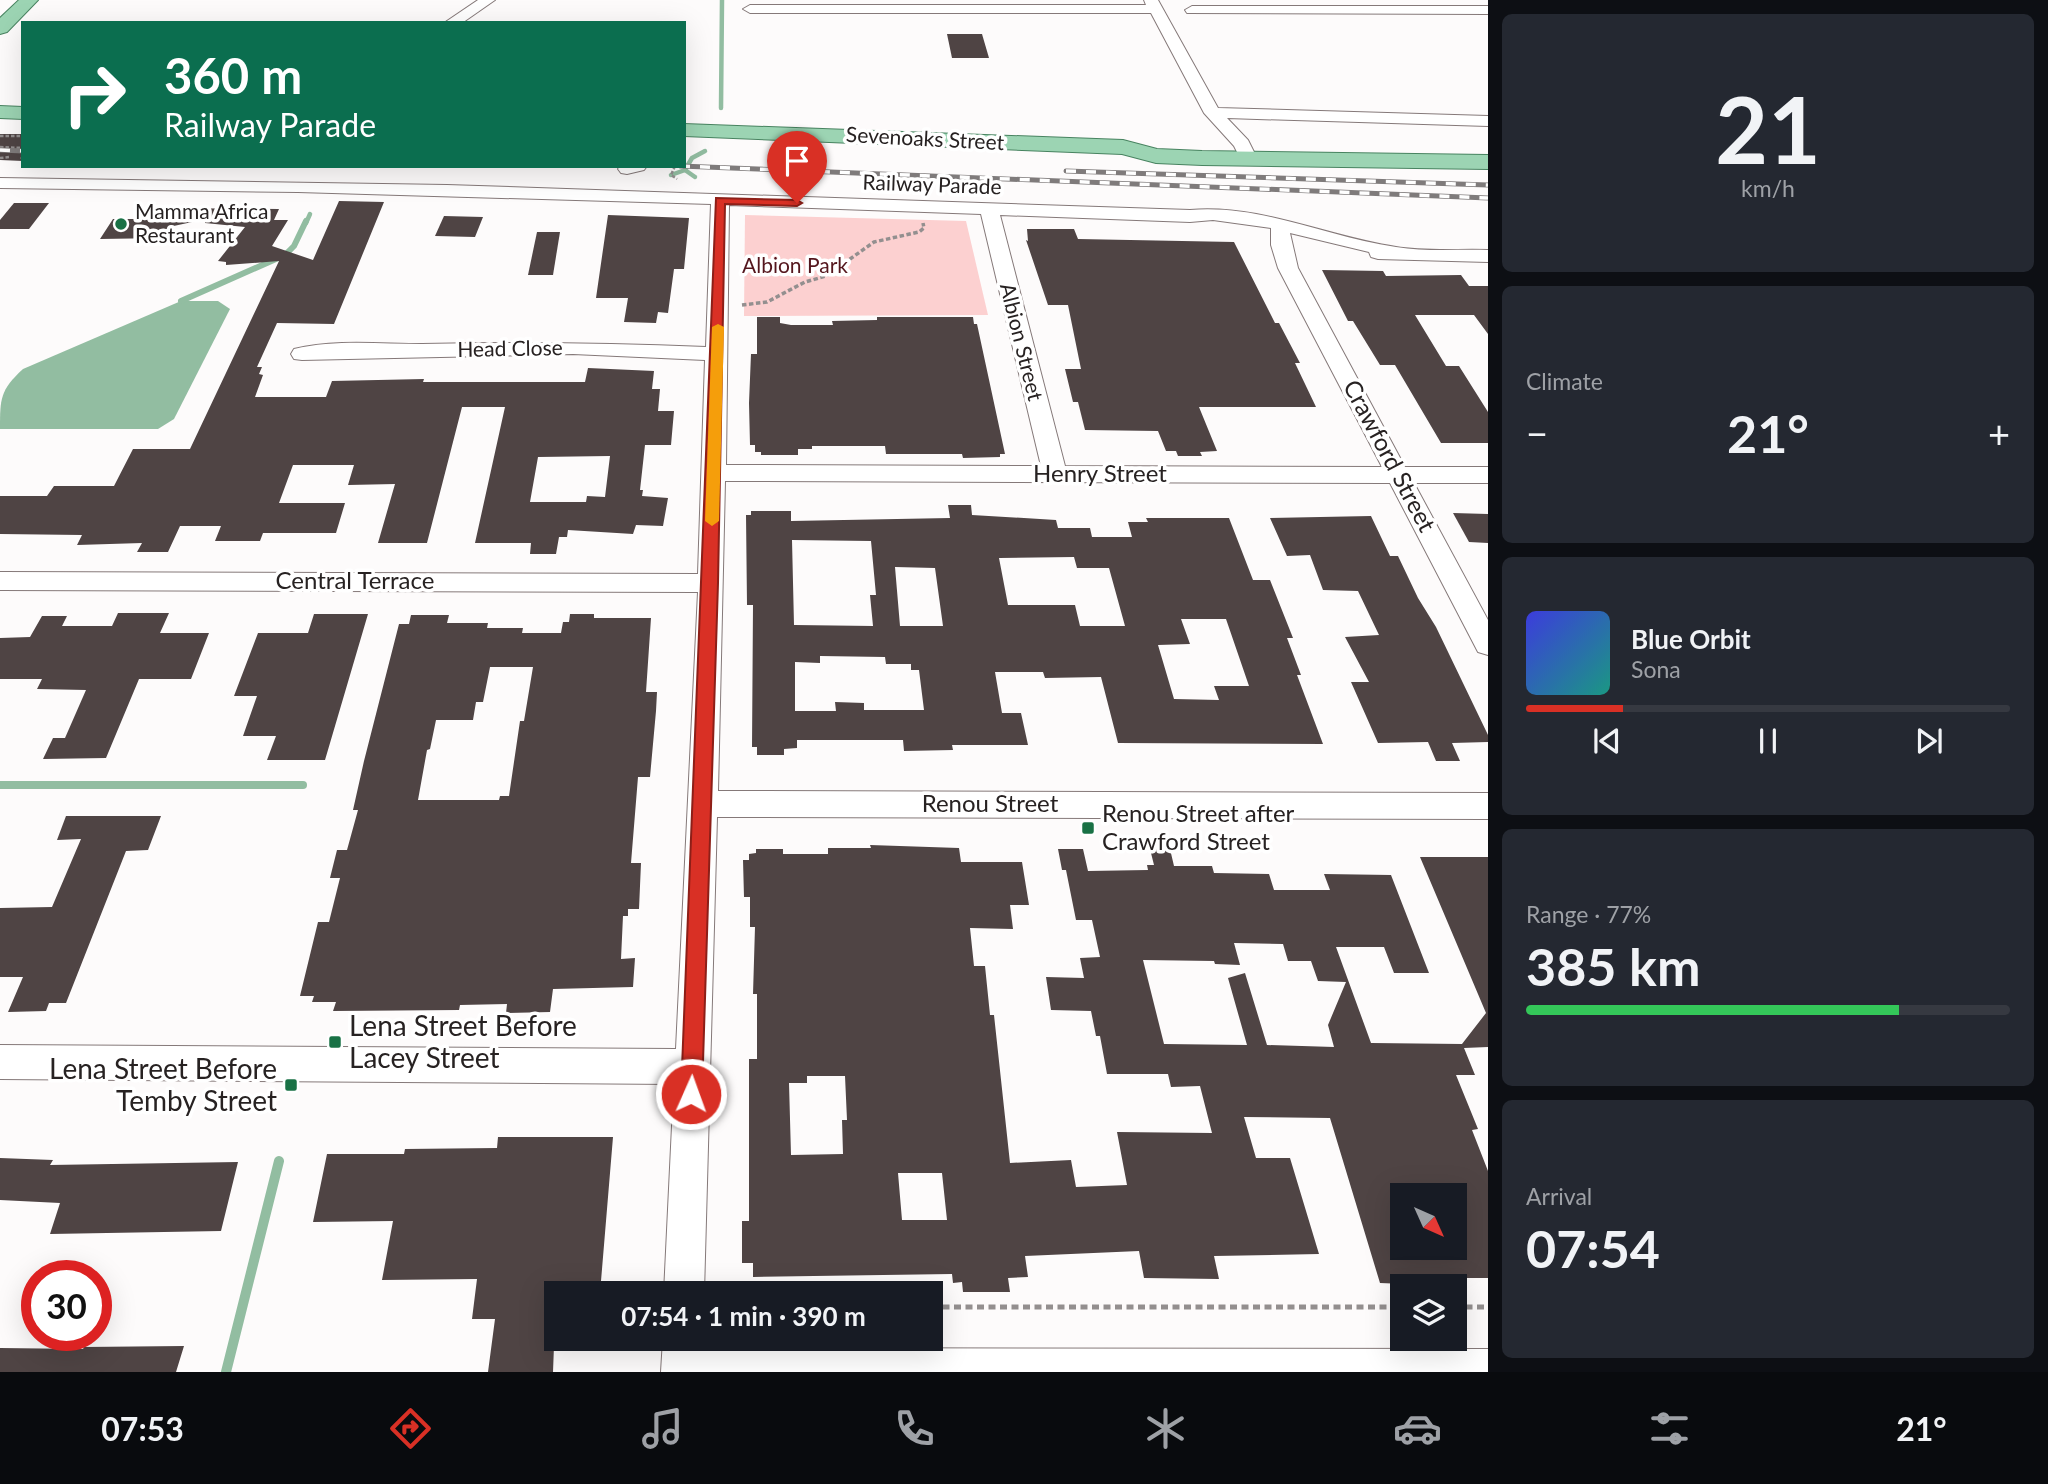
<!DOCTYPE html>
<meta charset="utf-8">
<style>
:root{--surface:#171b24;--page:#242831;--text:#f1f3f6;--muted:#9ea1a6;--line:#363941;--accent:#d93025}
body{margin:0;font-family:Lato,sans-serif;background:var(--page);color:var(--text);height:100vh;display:flex;flex-direction:column;font-size:26px;white-space:nowrap}
*{box-sizing:border-box;margin:0}
p{font-size:23px;color:var(--muted)}
.icon{flex:none;width:38px;height:38px;fill:none;stroke:currentColor;stroke-width:2;stroke-linecap:round;stroke-linejoin:round}
.map{position:relative;flex:1;overflow:hidden}
.details{display:flex;flex-direction:column;gap:14px;padding:14px;background:#0d0f14;width:560px}
.details>*{flex:none}
.hud{position:absolute;left:21px;top:21px;width:665px;height:147px;border-radius:0px;box-shadow:0 7px 28px #0002;background:#0b6e4f;color:#fff;overflow:hidden}
.needle{width:46px;rotate:135deg}
.buttons{position:absolute;left:1390px;top:1183px;display:grid;gap:14px}
.buttons a{display:grid;place-items:center;width:77px;height:77px;border-radius:0px;background:var(--surface);box-shadow:0 7px 28px #0002;font-size:35px}
.speed{position:absolute;left:21px;top:1260px;display:flex;gap:14px;font-size:35px;font-weight:700;text-align:center}
.speed>*{display:grid;place-content:center;width:91px;height:91px;border-radius:50%;background:var(--surface);box-shadow:0 7px 28px #0002;line-height:1}
.speed .limit{border:10px solid #d22;background:#fff;color:#111}
.pin{position:absolute;display:grid;place-items:center;width:60px;height:60px;color:#fff;margin:-72px -30px;border-radius:50% 50% 50% 0;rotate:-45deg;box-shadow:0 0 7px #0007}
.pin .icon{rotate:45deg}
.me{position:absolute;width:77px;margin:-38px;rotate:2deg;stroke-linejoin:round;filter:drop-shadow(0 0 5px #0008)}
.turn{display:flex;align-items:center;gap:24px;height:147px;padding:0 28px;font-size:32px}
.turn .icon{width:91px;height:91px;stroke-width:2.5}
.turn b{display:block;font-size:49px;line-height:60px}
.big{font-size:52px;font-weight:700;line-height:1.1}
.details .tile{flex:1;display:flex;flex-direction:column;justify-content:center;gap:10px;min-width:0;padding:0 24px;border-radius:10px;background:var(--page)}
.details .dial{align-items:center;gap:0}
.dial b{font-size:91px;line-height:1}
.song{display:flex;align-items:center;gap:21px}
.cover{width:84px;height:84px;border-radius:10px;background:linear-gradient(135deg,hsl(240 70% 55%),hsl(170 70% 35%))}
.played{height:7px;border-radius:4px;background:linear-gradient(90deg,var(--accent) 20%,var(--line) 20%)}
.keys{display:flex;justify-content:space-around;direction:ltr}
.heat{display:flex;justify-content:space-between;align-items:center;font-size:38px;direction:ltr}
.charge{height:10px;border-radius:5px;background:linear-gradient(90deg,#34c759 77%,var(--line) 0)}
.trip{position:absolute;left:544px;top:1281px;width:399px;height:70px;border-radius:0px;background:var(--surface);box-shadow:0 7px 28px #0002;font-weight:700;line-height:70px;text-align:center}
.tabs{display:flex;height:112px;justify-content:space-around;align-items:center;background:#090b0e;color:var(--muted)}
.tabs .icon{width:49px;height:49px}
.tabs .on{color:var(--accent)}
.tabs b{font-size:32px;color:var(--text)}
main{display:flex;flex:1;min-height:0}
.map>svg:first-child{display:block}
</style>
<main>
<div class="map">
<svg width="1488" height="1372" viewBox="0 0 1488 1372">
<rect width="100%" height="100%" fill="#fdfbfb"/>
<polygon fill="#fcd0d0" points="745,215 966,221 988,315 744,316"/>
<path fill="#92bda1" d="M181 301H218L230 309 174 419 158 429H0C0 399 0 390 23 369Z"/>
<g fill="none" stroke-linecap="round" stroke-linejoin="round">
<g stroke="#92bda1" stroke-width="4.5">
<polyline points="721,108 722,0"/>
<polyline points="685,170 695,177"/>
<polyline points="671,175 685,170 692,158 705,151"/>
<polyline points="306,223 310,214"/>
</g>
<polyline stroke="#92bda1" stroke-width="6" points="181,301 285,255 294,246 306,221"/>
<polyline stroke="#92bda1" stroke-width="8" points="0,785 303,785"/>
<polyline stroke="#92bda1" stroke-width="10" points="226,1372 279,1161"/>
</g>
<g fill="#4f4444" fill-rule="evenodd">
<polygon points="947,34 982,34 989,58 952,58"/>
<polygon points="0,134 23,134 23,161 0,160"/>
<path d="M339 201 384 202 334 324 277 323 257 367H262L259 374 263 375 255 397H326L332 381 424 379 423 382H585L588 368 654 371 652 389H660L658 411H674L671 445H645L640 490H643L642 496 668 498 663 526 636 525 633 534 568 530 567 537H559L556 554H530L531 543H475L505 407H462L427 543H378L395 484 348 485 354 465H293L279 503H345L336 533H263L260 541H215L221 526H180L168 552H137L142 543 77 545 82 535 0 534V496H47L54 486H114L133 449H190L279 261 226 265V262L218 261 245 227 205 223 206 219 169 227 163 238 100 239 113 219H144L150 208 279 209 274 220H288L272 246 313 260ZM610 456 605 497 587 496 586 502H530L538 457Z"/>
<polygon points="14,203 49,203 29,229 0,229 0,220"/>
<polygon points="608,215 689,218 684,269 674,269 668,313 658,312 656,323 624,322 628,298 596,298"/>
<polygon points="444,216 483,217 475,237 435,236"/>
<polygon points="1027,229 1074,229 1078,239 1234,242 1275,323 1279,323 1300,363 1295,363 1316,407 1199,407 1217,451 1200,452 1202,456 1178,456 1176,451 1166,451 1158,431 1085,430 1078,402 1073,402 1065,369 1081,369 1068,305 1048,305 1026,240 1028,241"/>
<polygon points="537,232 560,232 553,275 528,275"/>
<polygon points="1322,270 1383,271 1386,276 1461,275 1469,286 1488,286 1488,334 1474,315 1415,315 1446,366 1459,366 1488,412 1488,443 1441,443 1395,365 1380,365 1353,321 1348,321"/>
<polygon points="757,317 780,317 780,323 791,325 833,325 832,321 877,320 877,317 973,317 974,324 977,324 1005,454 1000,454 1000,457 963,458 962,454 886,454 885,446 812,446 812,449 798,449 798,455 761,455 761,452 755,452 755,445 750,445 749,403 751,354 757,354"/>
<path d="M948 505H971L972 515 1056 520 1058 528H1090L1092 537H1132L1128 522H1148L1146 518H1229L1253 580H1270L1293 638H1287L1301 675H1297L1323 744 1118 743 1101 677 1045 678 1043 672H995L1002 713H1021L1028 745H952L953 750 904 751 903 740H797V748L784 749V755H757V747H752L753 605H747L746 515H751V511H791V521L950 518ZM792 540 871 541 876 595H870L873 626 794 625ZM1074 557 1077 568H1109L1125 626H1080L1075 605H1008L999 558ZM895 567 935 568 943 626H900ZM1181 619H1226L1249 686H1214L1219 700 1174 699 1158 645 1190 644ZM820 656 885 657 886 664H911V670H919L924 710H864V703L835 702 836 711H795V662L820 663Z"/>
<polygon points="1453,513 1488,514 1488,543 1469,542"/>
<polygon points="1371,516 1390,556 1398,556 1418,598 1436,627 1488,735 1488,742 1452,743 1460,761 1436,761 1428,742 1378,743 1351,682 1369,682 1345,637 1379,635 1358,591 1323,590 1310,555 1287,556 1270,518"/>
<polygon points="118,613 169,613 160,633 209,633 191,679 139,679 106,758 43,759 53,738 65,738 86,690 37,689 42,679 0,679 0,638 30,637 42,616 67,616 62,626 112,626"/>
<polygon points="314,614 368,614 325,760 267,760 276,736 243,736 257,696 234,696 258,633 308,633"/>
<path d="M570 614H594V618H651L646 692H657L656 711 650 777H638L631 863H641L639 909H628V916H623L621 959 635 958 633 987 553 989 550 1012 506 1013 507 1004 460 1005 459 1010 333 1011 336 1002H312L314 996H300L318 922H329L340 878H330L337 850H347L358 810H353L364 761 399 624H409L411 615H449L447 623H488L487 628H523L522 633H561L563 622H569ZM490 667H533L524 721H520L509 796H500L499 800H418L427 750 430 749 436 720H473L476 702H483Z"/>
<polygon points="66,816 161,816 148,850 126,851 66,1003 49,1003 46,1011 8,1012 23,977 0,977 0,908 52,907 81,839 57,840"/>
<path d="M870 845 959 848 961 862H1022L1029 905H1010L1013 929 970 928 974 966H985L990 1015H994L1010 1163 1071 1160 1076 1187 1127 1185 1117 1132 1212 1133 1200 1086 1171 1087 1168 1074H1107L1100 1036H1096L1091 1011 1051 1010 1046 977 1084 978 1080 958 1100 957 1092 920H1076L1066 870H1062L1058 849H1083L1088 871 1148 870 1147 865H1154L1150 849H1170L1174 866H1212L1214 873 1269 874 1274 890H1330L1324 874 1391 875 1429 973H1394L1384 947H1336L1371 1043 1462 1044 1486 1013 1420 857H1488V1047L1464 1048 1475 1075H1456L1478 1129 1472 1130 1488 1171V1278H1451L1454 1286 1380 1283 1330 1118 1244 1117 1256 1158H1290L1319 1254 1214 1256 1219 1279 1144 1278 1139 1251 1025 1256 1028 1277 1008 1278 1010 1292H963L962 1282 953 1283 952 1274 753 1277V1263H742V1221H749V1059H757V994H753L755 927H750V897H744L743 860H749V854L756 853V849H783V854H828V848H871ZM1234 943 1283 944 1288 961H1311L1318 981 1346 982 1328 1025 1334 1047 1267 1045 1245 973 1228 978 1247 1045 1164 1044 1143 960 1214 961 1215 964 1240 965ZM807 1076H845L847 1120H842L843 1154 791 1155 789 1083H807ZM898 1173H942L947 1220H902ZM1402 1195H1454V1248H1402Z"/>
<polygon points="498,1137 613,1137 600,1293 556,1293 553,1372 488,1372 495,1319 472,1319 477,1279 382,1280 393,1221 313,1222 327,1154 404,1154 405,1149 497,1148"/>
<polygon points="0,1158 53,1160 50,1165 238,1162 221,1231 50,1234 60,1203 0,1200"/>
<polygon points="184,1346 176,1372 0,1372 0,1348 83,1349 84,1347"/>
</g>
<g fill="none" stroke-linecap="round" stroke-linejoin="round">
<g stroke="#857979" stroke-width="2">
<g id="minor">
<polygon points="478,0 495,0 462,23 444,23"/>
<polygon points="1144,0 1158,0 1218,108 1488,116 1488,126 1227,118 1248,140 1258,160 1249,165 1243,164 1234,146 1204,113 1151,13 750,13 743,9 750,5 1146,5"/>
<polygon points="1192,6 1488,6 1488,14 1187,13 1185,10"/>
<polygon points="620,166 647,166 644,170 627,174 621,173 618,169"/>
<path d="M0 178 447 185 1190 210C1262 204 1327 237 1396 247 1426 252 1458 249 1488 250V262L1378 259 1371 257 1369 252 1290 233 1298 268 1405 467H1488V483H1414L1488 620V655L1478 652 1390 483 725 481 718 791 1488 793V819L717 817 704 1293H664L674 1084 0 1079V1045L676 1049 698 592 0 590V572L698 574 705 360 573 354 302 360 294 359 291 354 294 349C335 339 381 344 422 344 517 342 611 343 706 347L711 204 298 192 0 188ZM729 205 981 214 1041 466 726 465ZM1000 215 1190 222 1213 220 1271 228V245L1278 268 1382 467 1065 466Z"/>
<polygon points="663,1339 703,1339 703,1348 1488,1349 1488,1372 661,1372"/>
</g>
</g>
<g stroke="#488360" stroke-width="2">
<g id="major">
<polygon points="19,0 38,0 7,32 0,34 0,18"/>
<polygon points="0,106 23,107 23,119 0,118"/>
<polygon points="684,124 1123,140 1157,149 1202,151 1488,155 1488,169 1202,165 1156,163 1122,154 684,136"/>
</g>
</g>
<g stroke="#938f8f" stroke-width="2.5" stroke-dasharray="3.5 2" stroke-linecap="butt">
<polyline points="0,136 23,136"/>
<polyline points="0,147 23,148"/>
<polyline points="0,158 10,157"/>
<polyline points="21,159 23,157"/>
<polyline points="675,166 671,175 677,179"/>
</g>
<polyline stroke="#938f8f" stroke-width="3.5" stroke-dasharray="4.5 2.5" stroke-linecap="butt" points="742,305 767,302 805,282 826,276 874,242 919,232 924,228 923,223"/>
<g stroke="#938f8f" stroke-width="5" stroke-dasharray="7 4.5" stroke-linecap="butt">
<polyline points="931,1307 1402,1307"/>
<polyline points="1454,1307 1488,1307"/>
</g>
<use href="#minor" fill="#fff" fill-rule="evenodd"/>
<use href="#major" fill="#9cd4b3" fill-rule="evenodd"/>
<g stroke="#7f7b7b" stroke-width="5">
<g id="rail">
<polyline points="0,150 23,151"/>
<polyline points="680,166 1488,198"/>
<polyline points="1066,171 1488,185"/>
</g>
</g>
<use href="#rail" stroke="#fff" stroke-width="3.5" stroke-dasharray="10" stroke-linecap="butt"/>
</g>
<polygon fill="#d93025" stroke="#8d1f18" stroke-width="2" points="716,198 797,200 802,203 797,206 725,204 718,583 702,1094 699,1102 691,1105 684,1102 681,1094"/>
<polygon fill="#f59e0b" points="718,324 724,327 719,521 712,526 705,521 712,327"/>
<g fill="#197145" stroke="#fff" stroke-width="2.5">
<circle cx="121" cy="224" r="7"/>
<rect x="1081" y="821" width="14" height="14" rx="3.5"/>
<rect x="328" y="1035" width="14" height="14" rx="3.5"/>
<rect x="284" y="1078" width="14" height="14" rx="3.5"/>
</g>
<g text-anchor="middle" stroke-width="7" stroke-linejoin="round" paint-order="stroke">
<g font-size="21" fill="#272222" stroke="#fff">
<text transform="translate(925 139) rotate(3)" y="7">Sevenoaks Street</text>
<text transform="translate(932 185) rotate(2)" y="7">Railway Parade</text>
<text transform="translate(1021 342) rotate(76)" y="7">Albion Street</text>
<text transform="translate(510 349) rotate(-1)" y="7">Head Close</text>
</g>
<g font-size="21" fill="#272222" stroke="#fff" text-anchor="start">
<text x="135" y="219">Mamma Africa<tspan x="135" dy="24">Restaurant</tspan></text>
</g>
<g font-size="21" fill="#54161d" stroke="#fff">
<text x="795" y="273">Albion Park</text>
</g>
<g font-size="24" fill="#272222" stroke="#fff">
<text transform="translate(1389 456) rotate(62)" y="8">Crawford Street</text>
<text x="1100" y="482">Henry Street</text>
<text x="355" y="589">Central Terrace</text>
<text x="990" y="812">Renou Street</text>
</g>
<g font-size="24" fill="#272222" stroke="#fff" text-anchor="start">
<text x="1102" y="822">Renou Street after<tspan x="1102" dy="28">Crawford Street</tspan></text>
</g>
<g font-size="28" fill="#272222" stroke="#fff" text-anchor="start">
<text x="349" y="1036">Lena Street Before<tspan x="349" dy="32">Lacey Street</tspan></text>
<text x="277" y="1079" text-anchor="end">Lena Street Before<tspan x="277" dy="32">Temby Street</tspan></text>
</g>
</g>
</svg>
<div class="buttons">
<a><svg class="needle" viewBox="-14 -14 28 28"><path d="M0-13l5 13h-10z" fill="#e53935"/><path d="M0 13l5-13h-10z" fill="#9ea1a6"/></svg></a>
<a><svg class="icon" aria-label="layers" viewBox="0 0 24 24"><path d="M12 4l9 5-9 5-9-5zM3 14l9 5 9-5"/></svg></a>
</div>
<div class="speed"><div class="limit">30</div></div>
<div class="pin" style="left:797px;top:203px;background:#d93025"><svg class="icon" aria-label="arrive" viewBox="0 0 24 24"><path d="M6 21V4h12l-3 4 3 4H6"/></svg></div>
<svg class="me" style="left:691px;top:1094px" viewBox="-20 -20 40 40"><circle r="17" fill="#d93025" stroke="#fff" stroke-width="3"/><path d="M0-11L8 9 0 5-8 9z" fill="#fff"/></svg>
<div class="trip">07:54 · 1 min · 390 m</div>
<div class="hud">
<div class="turn"><svg class="icon" aria-label="right" viewBox="0 0 24 24"><path d="M7 20v-9h11M14 6l5 5-5 5"/></svg><div><b>360 m</b>Railway Parade</div></div>
</div>
</div>
<section class="details">
<div class="tile dial"><b>21</b><p>km/h</p></div>
<div class="tile"><p>Climate</p>
<div class="heat"><a>−</a><b class="big">21°</b><a>+</a></div>
</div>
<div class="tile">
<div class="song"><i class="cover"></i><div><b>Blue Orbit</b><p>Sona</p></div></div>
<div class="played"></div>
<div class="keys"><svg class="icon" aria-label="previous" viewBox="0 0 24 24"><path d="M18 5L8 12l10 7zM5 5v14"/></svg><svg class="icon" aria-label="pause" viewBox="0 0 24 24"><path d="M8 5v14M16 5v14"/></svg><svg class="icon" aria-label="next" viewBox="0 0 24 24"><path d="M6 5l10 7-10 7zM19 5v14"/></svg></div>
</div>
<div class="tile"><p>Range · 77%</p><b class="big">385 km</b><div class="charge"></div></div>
<div class="tile"><p>Arrival</p><b class="big">07:54</b></div>
</section>
</main>
<nav class="tabs">
<b>07:53</b>
<svg class="icon on" aria-label="directions" viewBox="0 0 24 24"><path d="M12 3l9 9-9 9-9-9zM9 14v-3h6M13 9l2 2-2 2"/></svg>
<svg class="icon" aria-label="music" viewBox="0 0 24 24"><path d="M9 18V5l10-2v13"/><circle cx="6" cy="18" r="3"/><circle cx="16" cy="16" r="3"/></svg>
<svg class="icon" aria-label="phone" viewBox="0 0 24 24"><path d="M5 4h4l2 5-3 2q2 4 5 5l2-3 5 2v4C11 20 4 13 5 4z"/></svg>
<svg class="icon" aria-label="climate" viewBox="0 0 24 24"><path d="M12 3v18M4 7l16 10M4 17L20 7"/></svg>
<svg class="icon" aria-label="car" viewBox="0 0 24 24"><path d="M5 17H2v-5l4-1 3-4h7l3 4 3 1v5h-3M9 17h6M6 11h13"/><circle cx="7" cy="17" r="2"/><circle cx="17" cy="17" r="2"/></svg>
<svg class="icon" aria-label="filters" viewBox="0 0 24 24"><path d="M4 7h16M4 17h16"/><circle cx="9" cy="7" r="2"/><circle cx="15" cy="17" r="2"/></svg>
<b>21°</b>
</nav>
